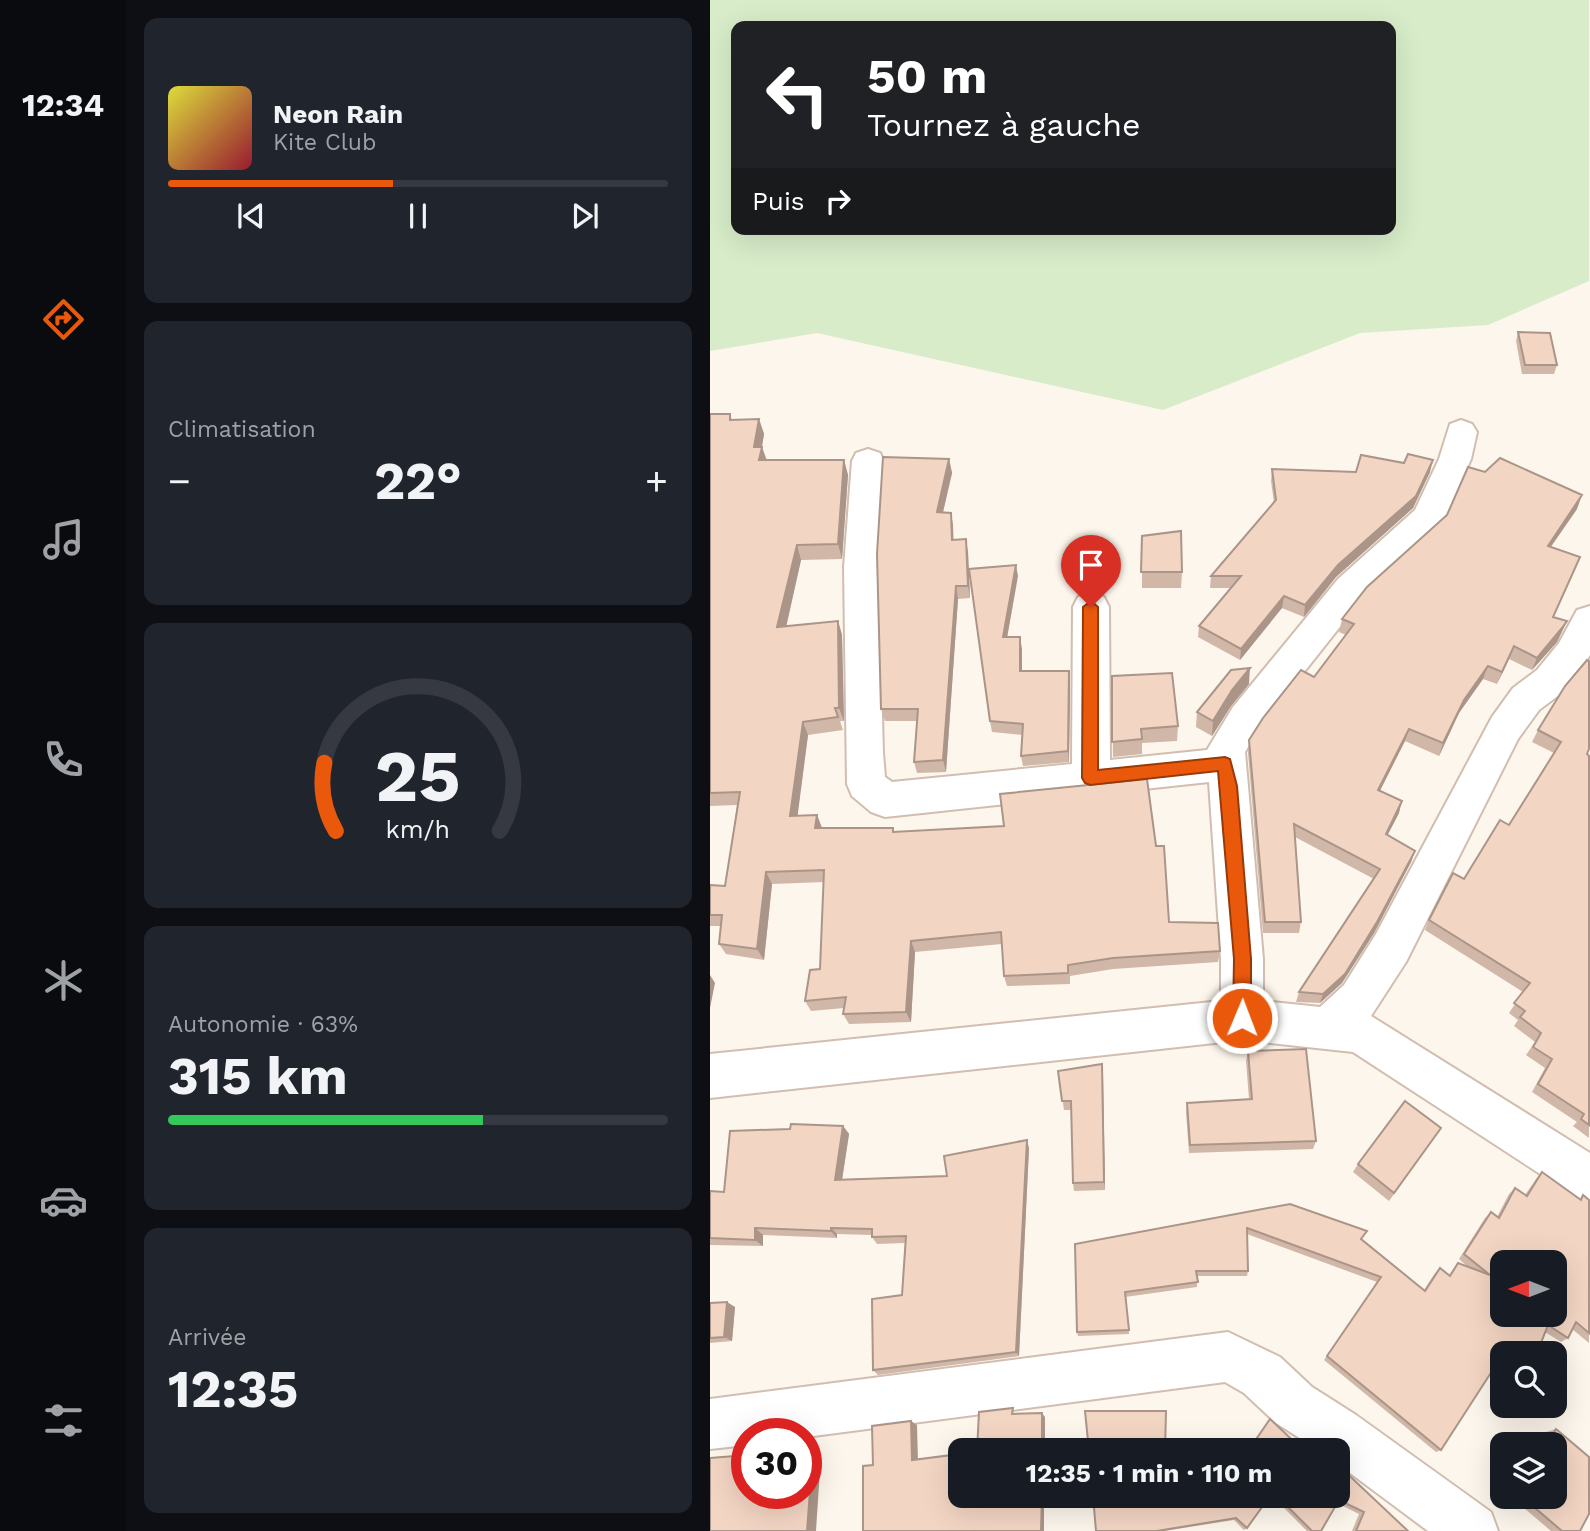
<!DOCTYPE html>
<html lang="fr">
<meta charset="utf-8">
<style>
:root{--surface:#171b24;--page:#20242c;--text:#f1f3f6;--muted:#9ea1a6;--line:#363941;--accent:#ea580c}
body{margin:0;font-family:"Work Sans",sans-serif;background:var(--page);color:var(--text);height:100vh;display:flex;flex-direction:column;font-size:26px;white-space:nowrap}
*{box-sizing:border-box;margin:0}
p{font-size:23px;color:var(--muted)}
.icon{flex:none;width:38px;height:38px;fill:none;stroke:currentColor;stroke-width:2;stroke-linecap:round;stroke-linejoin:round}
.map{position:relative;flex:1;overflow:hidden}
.panel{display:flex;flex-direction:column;gap:18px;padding:18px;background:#0d0f14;width:584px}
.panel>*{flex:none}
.hud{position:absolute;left:21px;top:21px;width:665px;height:214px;border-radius:14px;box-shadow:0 7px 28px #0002;background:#202124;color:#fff;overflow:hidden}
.needle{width:46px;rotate:270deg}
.tools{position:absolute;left:780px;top:1250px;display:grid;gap:14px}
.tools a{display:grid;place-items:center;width:77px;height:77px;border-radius:14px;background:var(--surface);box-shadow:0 7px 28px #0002;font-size:35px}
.speed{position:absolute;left:21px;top:1418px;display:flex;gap:14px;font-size:35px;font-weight:700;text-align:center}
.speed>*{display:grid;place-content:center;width:91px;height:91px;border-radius:50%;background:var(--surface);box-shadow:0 7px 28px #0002;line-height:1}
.speed .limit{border:10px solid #d22;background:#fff;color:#111}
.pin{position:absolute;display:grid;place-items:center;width:60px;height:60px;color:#fff;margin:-72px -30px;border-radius:50% 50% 50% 0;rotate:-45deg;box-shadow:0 0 7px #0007}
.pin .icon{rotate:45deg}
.me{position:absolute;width:77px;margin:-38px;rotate:1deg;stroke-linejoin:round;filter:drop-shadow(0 0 5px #0008)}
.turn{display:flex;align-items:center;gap:24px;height:147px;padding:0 21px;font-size:32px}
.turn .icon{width:91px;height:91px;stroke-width:2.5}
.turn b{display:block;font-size:49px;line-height:60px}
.then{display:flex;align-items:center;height:66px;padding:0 21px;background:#0003;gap:14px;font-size:26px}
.big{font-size:52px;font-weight:700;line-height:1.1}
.panel .tile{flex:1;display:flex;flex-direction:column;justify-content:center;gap:10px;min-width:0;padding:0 24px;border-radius:14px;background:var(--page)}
.panel .dial{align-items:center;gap:0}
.dial svg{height:182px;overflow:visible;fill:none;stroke:var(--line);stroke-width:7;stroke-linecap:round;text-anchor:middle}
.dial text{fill:var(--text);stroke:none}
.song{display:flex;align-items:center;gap:21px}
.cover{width:84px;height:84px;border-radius:10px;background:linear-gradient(135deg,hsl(60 70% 55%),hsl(350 70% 35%))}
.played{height:7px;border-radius:4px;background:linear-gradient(90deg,var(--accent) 45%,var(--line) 45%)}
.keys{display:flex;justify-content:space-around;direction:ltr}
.heat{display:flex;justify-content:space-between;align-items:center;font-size:38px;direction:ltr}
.charge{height:10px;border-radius:5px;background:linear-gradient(90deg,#34c759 63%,var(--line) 0)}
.trip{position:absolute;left:238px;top:1438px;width:402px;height:70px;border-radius:14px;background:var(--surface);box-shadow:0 7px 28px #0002;font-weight:700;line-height:70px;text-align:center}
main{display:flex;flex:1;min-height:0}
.tab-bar{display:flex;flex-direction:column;width:126px;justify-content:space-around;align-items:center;background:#090b0e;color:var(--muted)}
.tab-bar .icon{width:49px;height:49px}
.tab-bar .on{color:var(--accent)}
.tab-bar b{font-size:32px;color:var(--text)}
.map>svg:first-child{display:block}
</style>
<main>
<nav class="tab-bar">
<b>12:34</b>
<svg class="icon on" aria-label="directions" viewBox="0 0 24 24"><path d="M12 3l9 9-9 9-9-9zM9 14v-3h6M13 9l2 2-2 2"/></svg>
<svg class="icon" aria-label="music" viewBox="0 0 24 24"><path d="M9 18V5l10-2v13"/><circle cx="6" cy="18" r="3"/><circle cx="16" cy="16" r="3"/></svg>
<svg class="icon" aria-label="phone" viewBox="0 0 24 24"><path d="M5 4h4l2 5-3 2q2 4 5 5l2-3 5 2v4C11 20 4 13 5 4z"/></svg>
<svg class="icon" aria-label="climate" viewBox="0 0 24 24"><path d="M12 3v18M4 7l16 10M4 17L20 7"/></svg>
<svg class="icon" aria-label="car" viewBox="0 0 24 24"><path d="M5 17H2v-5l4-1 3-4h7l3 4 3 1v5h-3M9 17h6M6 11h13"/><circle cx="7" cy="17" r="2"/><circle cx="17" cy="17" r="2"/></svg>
<svg class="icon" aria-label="filters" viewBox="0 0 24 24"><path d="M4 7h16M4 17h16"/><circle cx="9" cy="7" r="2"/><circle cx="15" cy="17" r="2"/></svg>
</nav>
<section class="panel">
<div class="tile">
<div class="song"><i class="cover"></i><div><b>Neon Rain</b><p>Kite Club</p></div></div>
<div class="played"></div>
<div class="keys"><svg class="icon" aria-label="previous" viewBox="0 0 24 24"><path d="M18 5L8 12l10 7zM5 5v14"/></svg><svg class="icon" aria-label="pause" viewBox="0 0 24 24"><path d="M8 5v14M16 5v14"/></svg><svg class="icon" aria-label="next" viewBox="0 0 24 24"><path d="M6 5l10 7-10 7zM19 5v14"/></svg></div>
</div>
<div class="tile"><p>Climatisation</p>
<div class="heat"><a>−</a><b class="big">22°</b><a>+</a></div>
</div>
<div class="tile dial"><svg viewBox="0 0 100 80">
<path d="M14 69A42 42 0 1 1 86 69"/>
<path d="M14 69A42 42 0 0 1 9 39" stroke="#ea580c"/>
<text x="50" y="56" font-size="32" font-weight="700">25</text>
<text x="50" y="72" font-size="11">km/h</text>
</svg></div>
<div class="tile"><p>Autonomie · 63%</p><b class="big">315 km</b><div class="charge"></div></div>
<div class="tile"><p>Arrivée</p><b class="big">12:35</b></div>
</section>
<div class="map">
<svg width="880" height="1531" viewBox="0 0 880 1531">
<rect width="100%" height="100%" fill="#fdf6ec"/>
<path fill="#d8ecc9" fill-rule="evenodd" d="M0 0H879V281L778 325 650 333 453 410 107 333 0 351ZM26 26H681V229H26Z"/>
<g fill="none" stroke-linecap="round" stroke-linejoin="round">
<g stroke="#d1beb0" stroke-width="4">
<g id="minor">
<polygon points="751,420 762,424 767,432 761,459 731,527 652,599 549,729 535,752 553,959 553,1001 610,1007 634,985 666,934 782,717 803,688 827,670 849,643 867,610 880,606 880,655 875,663 853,692 829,710 808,739 696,962 661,1016 880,1153 880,1203 864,1196 643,1052 532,1040 0,1098 0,1054 511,1001 511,959 499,782 175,817 161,812 142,796 137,784 134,567 142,461 146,453 158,449 170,453 174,461 168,567 173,753 175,777 182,782 362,764 363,607 368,597 381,593 394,597 399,607 400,760 497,750 523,707 628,579 705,510 729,459 740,424"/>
<polygon points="518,1332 570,1357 602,1387 646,1415 781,1512 788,1531 718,1531 628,1464 628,1451 610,1451 566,1423 534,1393 515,1382 96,1437 96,1433 37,1433 37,1445 0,1449 0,1399"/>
</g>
</g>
<use href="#minor" fill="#fff" fill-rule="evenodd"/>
</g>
<g fill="#d1b7a8">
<polygon points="808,332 847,365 844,374 812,374 806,341"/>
<polygon points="0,414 20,414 22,420 49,419 54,434 52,447 57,460 134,460 138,475 132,559 91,560 76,626 128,621 132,635 134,721 130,721 133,730 98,735 87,816 107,815 112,828 183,828 184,832 446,846 459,922 510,951 508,962 403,969 360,976 360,984 297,986 294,976 292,944 205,952 201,1022 139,1024 133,1014 134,1008 101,1011 95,1001 110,969 114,882 62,884 54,960 16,954 9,944 11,926 0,926 0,885 15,886 27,805 0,806"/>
<polygon points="239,459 242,473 233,512 241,513 243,526 243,540 258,552 260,598 248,599 236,772 207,773 204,762 207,721 175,721 171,709"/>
<polygon points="562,469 646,472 720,472 703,508 626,577 594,617 572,608 530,660 488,637 489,626 521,588 500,588 501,576 564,503 561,481"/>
<polygon points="867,509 841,547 844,617 857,621 847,642 822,670 799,659 787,684 773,679 749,713 729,756 695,741 670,791 689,813 677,835 705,851 701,862 664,933 632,983 610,1003 586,1002 589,992 664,879 585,837 591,922 589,933 553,933 538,753 539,740 604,677 636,635 629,632 632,619"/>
<polygon points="432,536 472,572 471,588 432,588"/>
<polygon points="308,576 297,637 312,649 312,671 360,682 359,762 313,766 311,756 313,735 282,732 280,721"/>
<polygon points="879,661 879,751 877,754 879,756 879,1138 863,1126 867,1122 822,1092 835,1068 816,1055 825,1042 804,1026 808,1020 799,1013 813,992 715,930 719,920 799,825 844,753 822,742 828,730"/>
<polygon points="402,676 468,726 467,741 432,743 432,754 403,757"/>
<polygon points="539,684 521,706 502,736 486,727 487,712"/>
<polygon points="538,1051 606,1141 603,1149 479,1153 476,1112 477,1103 539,1099 536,1061"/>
<polygon points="392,1064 395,1190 364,1191 363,1183 361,1110 354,1110 348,1071"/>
<polygon points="133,1126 139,1134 132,1179 237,1176 319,1148 309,1356 168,1375 163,1370 192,1295 195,1243 167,1244 162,1237 162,1235 127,1234 127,1238 53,1235 53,1246 0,1245 0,1191 14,1192 80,1129"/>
<polygon points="725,1137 679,1201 643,1172 648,1164"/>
<polygon points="832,1172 869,1199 873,1195 879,1200 879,1343 862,1329 858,1338 851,1342 835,1332 793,1353 793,1380 781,1373 731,1450 726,1452 614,1360 667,1282 537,1234 538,1271 537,1276 487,1276 487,1287 415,1297 419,1334 368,1336 367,1332 365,1244 580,1204 652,1239 714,1290 725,1273 730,1268 739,1275 748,1263 759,1268 749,1259 775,1218 781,1212 787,1217 799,1194 805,1188 815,1195 826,1179"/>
<polygon points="0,1303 25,1307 22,1341 0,1343"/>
<polygon points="846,1429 870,1531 841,1531 800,1496 845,1496 845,1444 829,1444 836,1432"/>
<polygon points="560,1496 537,1528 534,1530 524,1520 454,1531 386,1531"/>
<polygon points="562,1496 628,1496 698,1531 642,1531 649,1514 627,1503 611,1531 597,1531"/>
</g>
<g fill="#aa9588">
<polygon points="49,419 54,434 51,452 52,447 57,462 54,475 44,447"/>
<polygon points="239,459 242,473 230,525 227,512"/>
<polygon points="134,460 138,475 132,559 128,544"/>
<polygon points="723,460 720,472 703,508 626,577 594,617 595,605 628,565"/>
<polygon points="872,495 867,509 832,559 838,546"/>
<polygon points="241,513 243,526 244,553 242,540"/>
<polygon points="256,539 258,552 260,598 258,586"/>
<polygon points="87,545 91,560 73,641 67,627"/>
<polygon points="306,565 308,576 295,649 293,637"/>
<polygon points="246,586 248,599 236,772 233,760"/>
<polygon points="574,596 572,608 530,660 531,649"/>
<polygon points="128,621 132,635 134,721 129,708"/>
<polygon points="857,621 847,642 822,670 827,658"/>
<polygon points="310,637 312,649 312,682 310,671"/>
<polygon points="804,646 799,659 787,684 792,672"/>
<polygon points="778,666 773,679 749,713 729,756 733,743 754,700"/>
<polygon points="540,668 539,684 521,706 502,736 503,721 522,690"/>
<polygon points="359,671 360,682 359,762 358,751"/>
<polygon points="93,722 98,735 86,828 80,816"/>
<polygon points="699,729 695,741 664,802 668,790"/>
<polygon points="692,801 689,813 672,846 676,834"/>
<polygon points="107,815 112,828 111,841 105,828"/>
<polygon points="705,851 701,862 664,933 632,983 610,1003 613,994"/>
<polygon points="56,872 62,884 54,960 47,949"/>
<polygon points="201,941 205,952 201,1022 196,1012"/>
<polygon points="0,975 5,983 0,1008"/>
<polygon points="392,1064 393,1073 395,1190 394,1182"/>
<polygon points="133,1126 139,1134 131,1187 125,1180"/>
<polygon points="317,1140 319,1148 309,1356 306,1352"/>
<polygon points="45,1228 53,1235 53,1246 45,1240"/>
<polygon points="121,1228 127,1234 127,1238 121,1231"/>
<polygon points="17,1302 25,1307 22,1341 14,1337"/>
<polygon points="332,1413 335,1417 335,1451 332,1451"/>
<polygon points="201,1421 207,1425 208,1463 202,1460"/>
<polygon points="103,1451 111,1454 106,1531 97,1531"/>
<polygon points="332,1496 334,1496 334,1531 331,1531"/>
</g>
<g fill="#f3d5c3" stroke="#aa9588" stroke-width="2" fill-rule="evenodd">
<polygon points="808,332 840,333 847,365 815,365"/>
<polygon points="0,414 20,414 20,420 49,419 44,447 52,447 49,460 134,460 128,544 87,545 67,627 128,621 129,708 125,708 128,717 93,722 80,816 107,815 105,828 183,828 183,832 294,826 290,794 437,779 446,846 454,846 459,922 508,923 510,951 403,958 358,965 358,973 294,976 291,932 201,941 196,1012 133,1014 136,997 95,1001 100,970 110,969 114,870 56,872 47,949 9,944 12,915 0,915 0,885 15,886 30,792 0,793"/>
<polygon points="698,454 723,460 706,496 628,565 595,605 574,596 531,649 489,626 531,576 501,576 566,500 562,469 646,472 651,455 694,463"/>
<polygon points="173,457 239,459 227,512 241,513 242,540 256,539 258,586 246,586 233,760 204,762 208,709 171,709 167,554"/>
<polygon points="790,458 872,495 838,546 870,557 843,617 857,621 852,628 827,658 804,646 792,672 778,666 754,700 733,743 699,729 668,790 692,801 676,834 705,851 667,922 635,974 613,994 589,992 670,869 584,824 591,922 555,922 539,740 553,718 591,670 604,677 644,624 632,619 657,587 737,515 758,467 775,472"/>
<polygon points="471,531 472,572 431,572 432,536"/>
<polygon points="306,565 293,637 310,637 310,671 359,671 358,751 311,756 313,724 280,721 259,569"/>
<polygon points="877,660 879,661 879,749 877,754 879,756 879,1125 871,1119 874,1114 828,1084 842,1059 823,1047 831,1033 810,1017 815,1011 804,1003 820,983 719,920 743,873 754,879 790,820 799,825 851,742 828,730 855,686"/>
<polygon points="540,668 522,690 503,721 487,712 521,670"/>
<polygon points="462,673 468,726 431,729 432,739 402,742 402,676"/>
<polygon points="596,1049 606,1141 480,1145 477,1103 542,1099 538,1051"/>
<polygon points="392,1064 394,1182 363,1183 361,1101 352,1101 348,1071"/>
<polygon points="695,1101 731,1128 684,1193 648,1164"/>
<polygon points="81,1124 133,1126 125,1180 237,1176 234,1156 317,1140 306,1352 163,1370 162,1299 192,1295 196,1236 162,1237 162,1229 121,1228 121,1231 45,1228 45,1240 0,1238 0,1191 14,1192 20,1131 80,1129"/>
<path d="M832 1172 871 1200 873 1195 879 1200V1333L866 1322 858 1338 838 1325 827 1353H793V1373L784 1368 731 1450 617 1356 671 1277 537 1228 538 1271H486L488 1282 415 1292 419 1330 367 1332 365 1244 580 1204 657 1231 651 1239 715 1291 730 1268 740 1276 748 1263 780 1275 754 1254 781 1212 789 1218 805 1188 817 1196ZM793 1262H845V1314H793Z"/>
<polygon points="17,1302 14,1337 0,1338 0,1303"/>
<polygon points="303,1408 302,1414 332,1413 332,1451 267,1451 269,1412"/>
<polygon points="375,1411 456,1411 455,1451 379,1451"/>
<polygon points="560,1419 594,1451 538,1451"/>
<polygon points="201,1421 202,1460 250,1454 250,1496 332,1496 331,1531 153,1531 153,1466 163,1465 162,1426"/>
<polygon points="846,1429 879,1457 879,1514 870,1531 852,1531 811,1496 845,1496 845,1444 837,1444"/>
<polygon points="103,1451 97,1531 0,1531 0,1458 37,1455 37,1493 96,1493 96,1452"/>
<polygon points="628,1465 698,1531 646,1531 654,1512 629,1500 611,1531 602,1531 567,1496 628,1496"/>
<polygon points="383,1496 560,1496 537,1528 526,1518 447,1531 386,1531"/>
</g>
<polygon fill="#ea580c" stroke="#983908" stroke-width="2" points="381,601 388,607 388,770 515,757 520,759 527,786 541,959 541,1018 538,1025 532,1027 526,1025 523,1018 524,959 508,771 380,785 375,783 372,778 373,607"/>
</svg>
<div class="tools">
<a><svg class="needle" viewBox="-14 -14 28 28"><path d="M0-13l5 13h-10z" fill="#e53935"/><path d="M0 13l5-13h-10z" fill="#9ea1a6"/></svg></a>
<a><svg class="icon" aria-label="search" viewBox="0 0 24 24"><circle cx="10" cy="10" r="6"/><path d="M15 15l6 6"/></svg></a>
<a><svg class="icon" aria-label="layers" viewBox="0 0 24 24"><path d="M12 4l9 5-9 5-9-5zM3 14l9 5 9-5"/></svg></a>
</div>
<div class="speed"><div class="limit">30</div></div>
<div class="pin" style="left:381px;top:607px;background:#d93025"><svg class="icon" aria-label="arrive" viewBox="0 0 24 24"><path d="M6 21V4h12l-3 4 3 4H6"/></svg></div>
<svg class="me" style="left:532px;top:1018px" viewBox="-20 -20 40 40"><circle r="17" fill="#ea580c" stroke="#fff" stroke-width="3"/><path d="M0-11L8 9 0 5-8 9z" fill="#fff"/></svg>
<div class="trip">12:35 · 1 min · 110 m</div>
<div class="hud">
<div class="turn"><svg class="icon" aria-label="left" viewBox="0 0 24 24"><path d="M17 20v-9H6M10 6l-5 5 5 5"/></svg><div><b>50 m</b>Tournez à gauche</div></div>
<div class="then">Puis<svg class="icon" aria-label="right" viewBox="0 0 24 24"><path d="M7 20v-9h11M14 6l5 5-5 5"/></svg></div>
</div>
</div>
</main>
